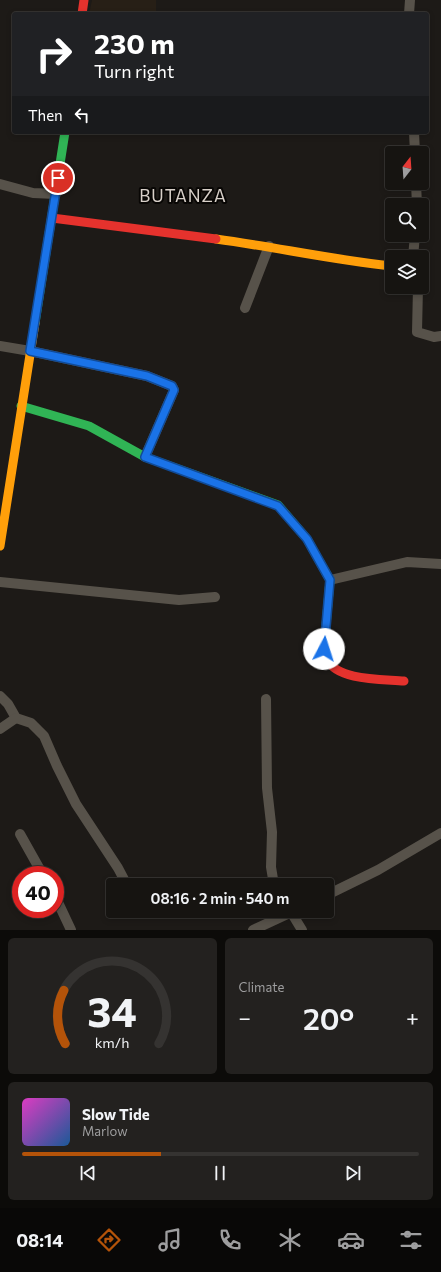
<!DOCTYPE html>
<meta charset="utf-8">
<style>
:root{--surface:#161411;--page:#23211f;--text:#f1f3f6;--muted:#9e9e9f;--line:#353331;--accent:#b45309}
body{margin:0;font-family:Commissioner,sans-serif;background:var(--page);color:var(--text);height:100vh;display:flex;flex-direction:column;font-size:15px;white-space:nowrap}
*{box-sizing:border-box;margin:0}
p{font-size:13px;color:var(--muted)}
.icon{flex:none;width:22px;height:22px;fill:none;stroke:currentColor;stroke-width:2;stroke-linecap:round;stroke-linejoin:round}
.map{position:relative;height:930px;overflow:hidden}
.side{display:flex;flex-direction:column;gap:8px;padding:8px;background:#0c0b09;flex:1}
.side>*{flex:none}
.guide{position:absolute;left:12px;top:12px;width:417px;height:122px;border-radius:4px;box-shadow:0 2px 6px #0003,0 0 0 1px var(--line);background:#202124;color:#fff;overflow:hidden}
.needle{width:26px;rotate:17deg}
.buttons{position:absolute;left:385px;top:146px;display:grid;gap:8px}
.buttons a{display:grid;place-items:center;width:44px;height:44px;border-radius:4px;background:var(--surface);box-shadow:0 2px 6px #0003,0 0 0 1px var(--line);font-size:20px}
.speed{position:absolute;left:12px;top:866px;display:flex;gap:8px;font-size:20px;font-weight:700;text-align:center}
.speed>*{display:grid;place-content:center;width:52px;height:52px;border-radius:50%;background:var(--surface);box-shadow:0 2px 6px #0003,0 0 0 1px var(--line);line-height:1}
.speed .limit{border:6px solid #d22;background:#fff;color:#111}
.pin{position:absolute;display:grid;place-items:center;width:34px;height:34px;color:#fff;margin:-17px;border:2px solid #fff;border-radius:50%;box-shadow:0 1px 4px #0007}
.me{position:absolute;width:44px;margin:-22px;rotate:5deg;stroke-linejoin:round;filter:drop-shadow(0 0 3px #0008)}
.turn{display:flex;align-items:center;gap:14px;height:84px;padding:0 16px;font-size:18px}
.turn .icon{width:52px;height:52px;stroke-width:2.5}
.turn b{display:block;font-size:28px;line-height:34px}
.then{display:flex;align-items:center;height:38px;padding:0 16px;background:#0003;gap:8px;font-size:15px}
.big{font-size:30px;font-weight:600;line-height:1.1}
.side .widget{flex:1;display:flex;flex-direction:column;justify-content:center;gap:6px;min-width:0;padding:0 14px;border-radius:6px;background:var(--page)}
.side .dial{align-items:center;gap:0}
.dial svg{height:104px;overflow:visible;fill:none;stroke:var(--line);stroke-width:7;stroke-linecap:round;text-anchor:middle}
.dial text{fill:var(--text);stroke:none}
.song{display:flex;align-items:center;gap:12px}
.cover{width:48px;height:48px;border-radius:6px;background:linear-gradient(135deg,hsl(310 70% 55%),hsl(210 70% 35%))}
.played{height:4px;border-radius:2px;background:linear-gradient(90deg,var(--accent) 35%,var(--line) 35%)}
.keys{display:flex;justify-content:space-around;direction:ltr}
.heat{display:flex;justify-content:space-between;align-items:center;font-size:22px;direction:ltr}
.side .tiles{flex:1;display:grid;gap:8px;grid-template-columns:1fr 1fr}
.widget:last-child{grid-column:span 2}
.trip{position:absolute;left:106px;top:878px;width:228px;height:40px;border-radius:4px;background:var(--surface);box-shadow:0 2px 6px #0003,0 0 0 1px var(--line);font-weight:600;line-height:40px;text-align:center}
.tab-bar{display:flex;height:64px;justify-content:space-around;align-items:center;background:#090807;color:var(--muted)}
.tab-bar .icon{width:28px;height:28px}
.tab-bar .current{color:var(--accent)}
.tab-bar b{font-size:18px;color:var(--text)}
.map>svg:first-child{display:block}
</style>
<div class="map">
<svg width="441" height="930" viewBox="0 0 441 930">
<rect width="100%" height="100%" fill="#1d1a17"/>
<polygon fill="#271f16" points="92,0 156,0 156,14 89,14"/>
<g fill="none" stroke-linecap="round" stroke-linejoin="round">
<g stroke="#57524a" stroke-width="10">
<polyline points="409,14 410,0"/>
<polyline points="414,132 415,153"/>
<polyline points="416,183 417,205"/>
<polyline points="0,184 33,193 56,194"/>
<polyline points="413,257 415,235"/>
<polyline points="418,287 417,332 434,337 441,336"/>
<polyline points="245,308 269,246"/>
<polyline points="0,346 30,351 147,376 172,386 174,390 145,457"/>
<polyline points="330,580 407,562 441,564"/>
<polyline points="0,582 179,600 215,597"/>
<polyline points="0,696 8,704 16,718 31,723 44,736 57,766 76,804 118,868 127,885"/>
<polyline points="266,699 267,788 272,832 271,867 274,885"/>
<polyline points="0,729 16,718"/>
<polyline points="20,834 43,875"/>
<polyline points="327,895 378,870 441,833"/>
<polyline points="55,896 71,930"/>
<polyline points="291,912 302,930"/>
<polyline points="253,930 294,911"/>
</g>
<g stroke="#30b455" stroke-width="9">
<polyline points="35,323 65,132"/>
<polyline points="21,406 89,426 145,457 278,505 307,539 330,580 324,649 328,660"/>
</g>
<g stroke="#ff9f0a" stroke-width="9">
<path d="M216 239C275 247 333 260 392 266"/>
<polyline points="0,546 35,323"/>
</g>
<g stroke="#e5322d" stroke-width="9">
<polyline points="82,14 84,0"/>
<polyline points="52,218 216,239"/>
<path d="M328 660C337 681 384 679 404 681"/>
</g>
</g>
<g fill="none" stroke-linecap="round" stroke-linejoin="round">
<g stroke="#114b97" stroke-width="10">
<polyline id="route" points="58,178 30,351 147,376 172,386 174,390 145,457 278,506 307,539 330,580 324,649"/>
</g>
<use href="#route" stroke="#1a73e8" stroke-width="7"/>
</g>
<g text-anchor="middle" stroke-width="4" stroke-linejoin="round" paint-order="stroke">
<g font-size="17" letter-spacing="1" fill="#d8d0c9" stroke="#080604">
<text x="183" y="202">BUTANZA</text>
</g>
</g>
</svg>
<div class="buttons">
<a><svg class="needle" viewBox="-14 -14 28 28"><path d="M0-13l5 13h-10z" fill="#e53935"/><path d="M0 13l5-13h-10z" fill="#9e9e9f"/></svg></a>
<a><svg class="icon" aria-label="search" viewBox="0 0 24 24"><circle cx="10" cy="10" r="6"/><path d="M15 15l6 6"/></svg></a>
<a><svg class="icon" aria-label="layers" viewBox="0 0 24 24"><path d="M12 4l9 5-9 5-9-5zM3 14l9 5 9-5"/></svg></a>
</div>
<div class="speed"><div class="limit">40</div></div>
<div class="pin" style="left:58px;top:178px;background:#d93025"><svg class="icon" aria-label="arrive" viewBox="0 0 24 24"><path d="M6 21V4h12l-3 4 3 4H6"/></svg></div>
<svg class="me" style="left:324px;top:649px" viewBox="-20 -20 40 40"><circle r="19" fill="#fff"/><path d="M0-13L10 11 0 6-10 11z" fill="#1a73e8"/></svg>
<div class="trip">08:16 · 2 min · 540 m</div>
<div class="guide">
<div class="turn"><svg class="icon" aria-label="right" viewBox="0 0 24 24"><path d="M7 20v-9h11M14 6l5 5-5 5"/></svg><div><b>230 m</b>Turn right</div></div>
<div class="then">Then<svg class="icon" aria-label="left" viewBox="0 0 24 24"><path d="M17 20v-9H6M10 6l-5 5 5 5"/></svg></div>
</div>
</div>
<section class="side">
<div class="tiles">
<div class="widget dial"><svg viewBox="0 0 100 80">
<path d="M14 69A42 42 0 1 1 86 69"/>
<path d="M14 69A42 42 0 0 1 13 28" stroke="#b45309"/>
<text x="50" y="56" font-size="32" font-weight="700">34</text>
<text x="50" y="72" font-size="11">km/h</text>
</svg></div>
<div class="widget"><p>Climate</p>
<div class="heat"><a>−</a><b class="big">20°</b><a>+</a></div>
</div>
<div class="widget">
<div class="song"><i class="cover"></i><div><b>Slow Tide</b><p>Marlow</p></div></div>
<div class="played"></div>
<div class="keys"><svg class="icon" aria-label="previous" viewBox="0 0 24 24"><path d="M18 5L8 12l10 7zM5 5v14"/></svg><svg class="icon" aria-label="pause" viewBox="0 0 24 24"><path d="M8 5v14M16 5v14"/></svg><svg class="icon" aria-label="next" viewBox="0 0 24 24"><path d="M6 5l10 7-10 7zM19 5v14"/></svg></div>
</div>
</div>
</section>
<nav class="tab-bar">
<b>08:14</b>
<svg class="icon current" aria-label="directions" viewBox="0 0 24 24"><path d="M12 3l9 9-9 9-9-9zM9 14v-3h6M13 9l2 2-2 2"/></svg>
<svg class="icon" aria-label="music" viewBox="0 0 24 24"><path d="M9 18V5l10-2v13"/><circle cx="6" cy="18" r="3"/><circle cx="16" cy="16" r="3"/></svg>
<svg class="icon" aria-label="phone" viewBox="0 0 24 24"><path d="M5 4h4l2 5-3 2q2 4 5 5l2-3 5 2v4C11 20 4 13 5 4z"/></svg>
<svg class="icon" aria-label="climate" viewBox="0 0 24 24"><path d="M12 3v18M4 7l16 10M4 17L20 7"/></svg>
<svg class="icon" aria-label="car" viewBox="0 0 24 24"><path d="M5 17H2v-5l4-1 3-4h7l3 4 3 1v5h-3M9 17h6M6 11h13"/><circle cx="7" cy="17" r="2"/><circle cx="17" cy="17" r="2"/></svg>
<svg class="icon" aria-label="filters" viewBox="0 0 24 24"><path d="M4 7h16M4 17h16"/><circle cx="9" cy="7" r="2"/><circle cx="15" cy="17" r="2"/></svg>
</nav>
